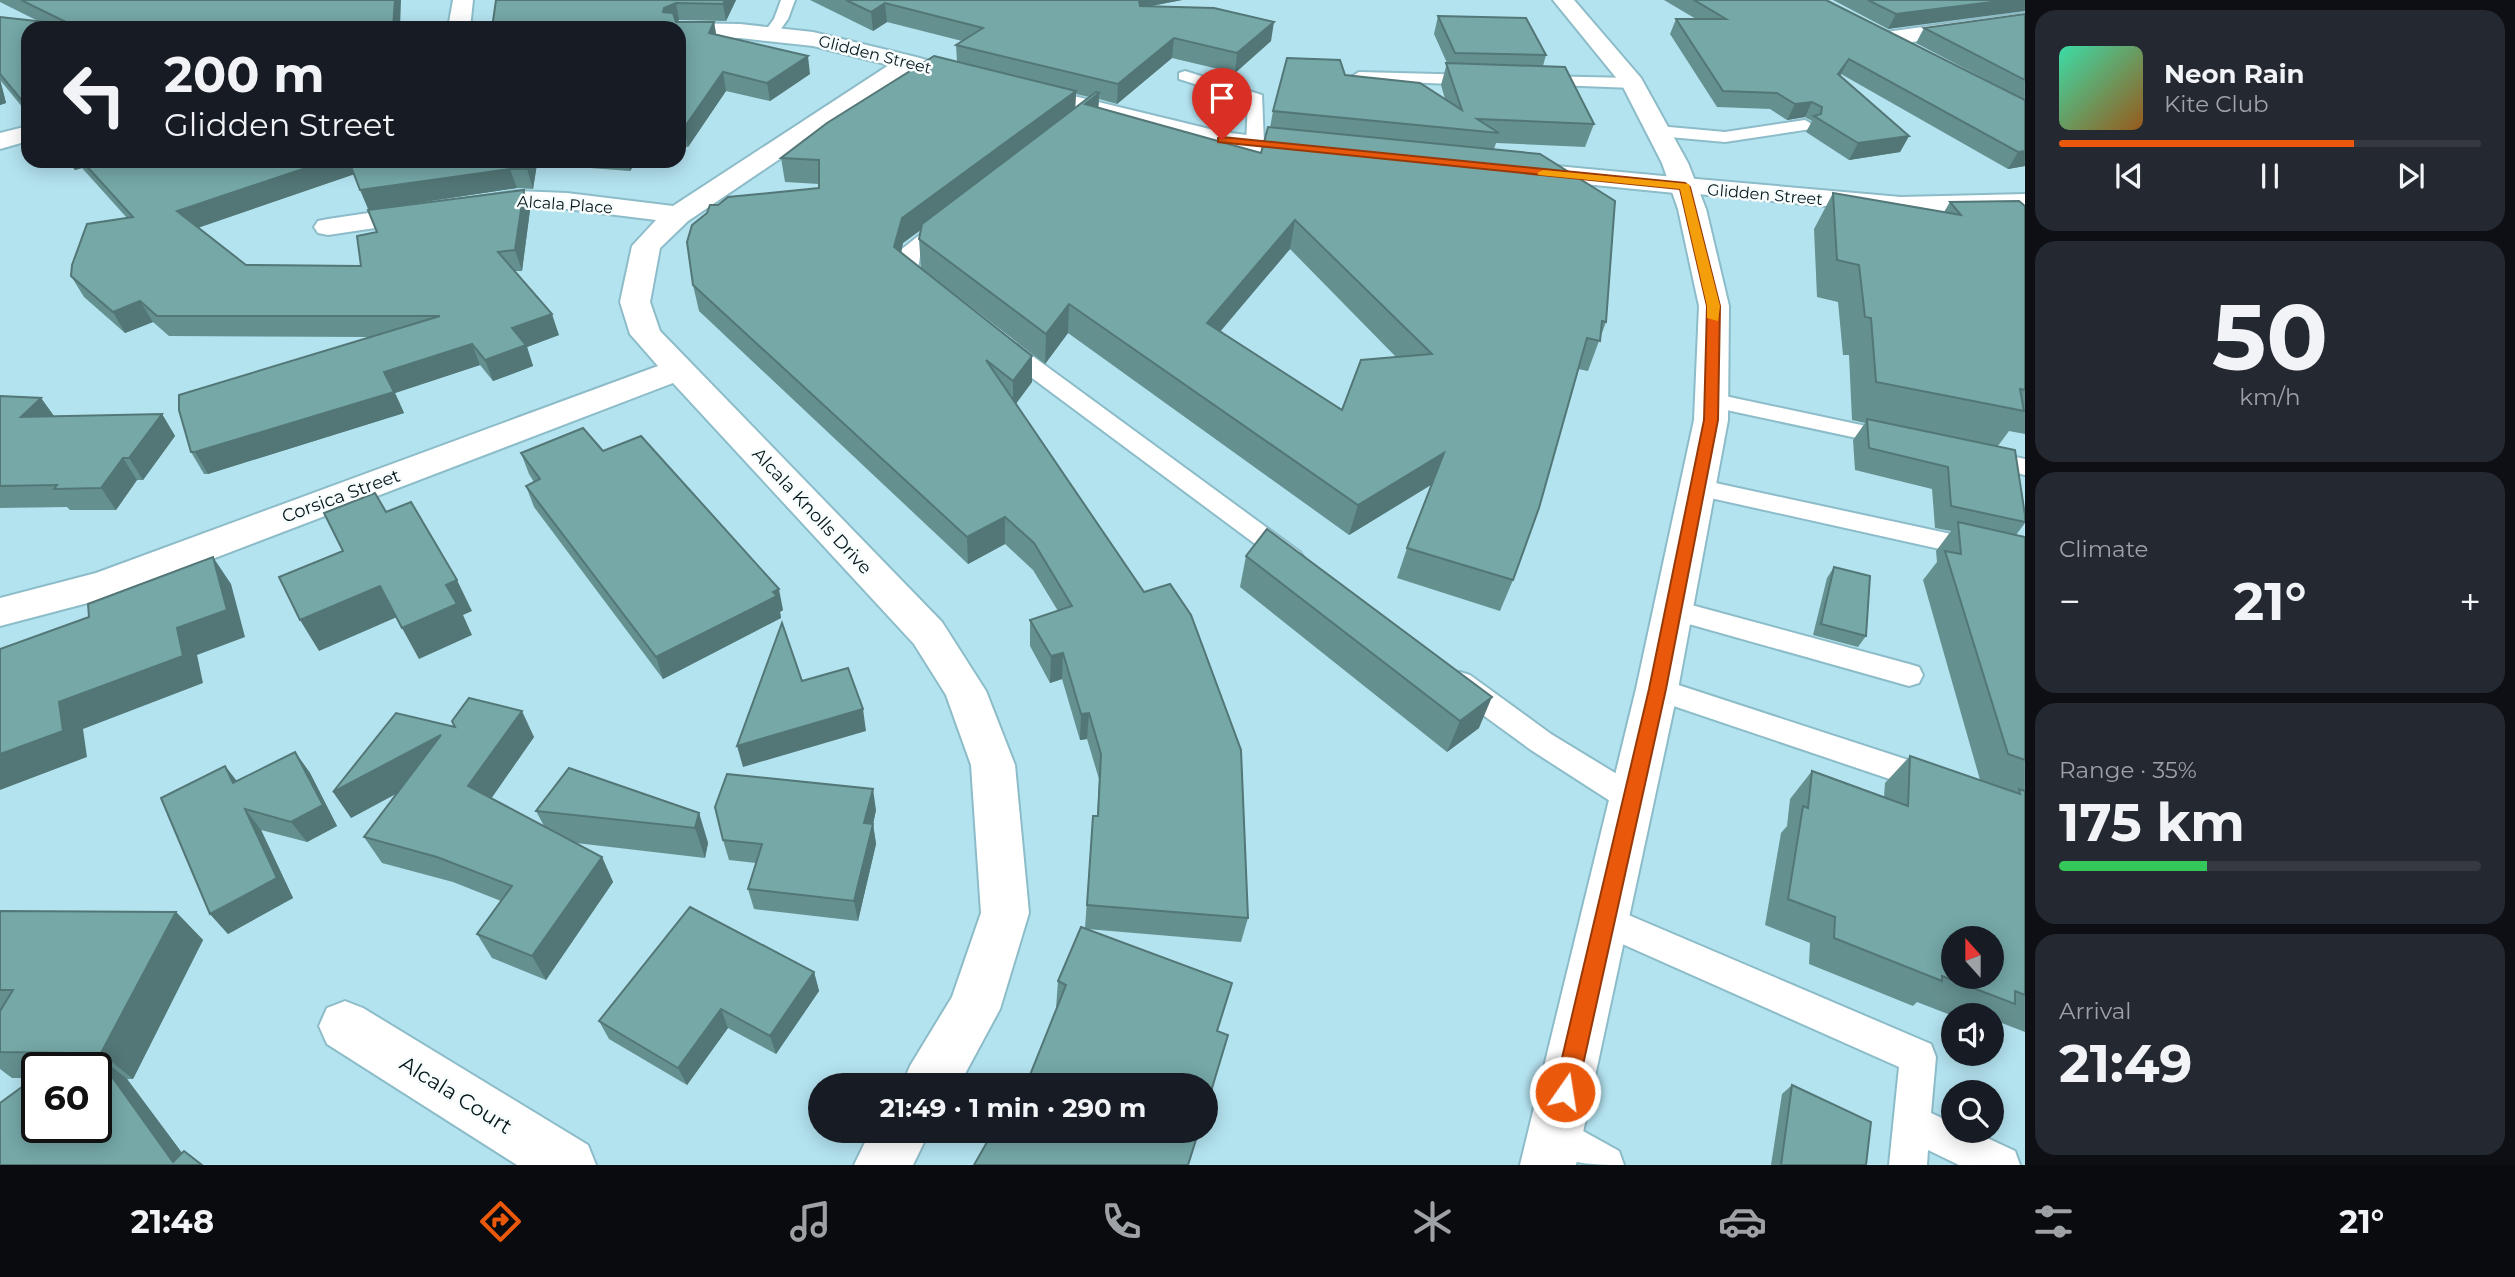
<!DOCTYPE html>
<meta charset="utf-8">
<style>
:root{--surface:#171b24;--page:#242831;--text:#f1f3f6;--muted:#9ea1a6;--line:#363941;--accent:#ea580c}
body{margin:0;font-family:Montserrat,sans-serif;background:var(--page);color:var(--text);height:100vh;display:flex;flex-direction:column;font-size:26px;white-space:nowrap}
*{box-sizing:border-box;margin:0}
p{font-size:23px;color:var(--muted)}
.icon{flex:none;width:38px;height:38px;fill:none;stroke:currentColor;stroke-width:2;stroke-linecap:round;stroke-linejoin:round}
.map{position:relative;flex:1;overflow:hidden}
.drawer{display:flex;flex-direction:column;gap:10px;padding:10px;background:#0d0f14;width:490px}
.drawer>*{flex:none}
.guide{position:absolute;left:21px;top:21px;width:665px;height:147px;border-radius:21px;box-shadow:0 4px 18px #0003;background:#171b24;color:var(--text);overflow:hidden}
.needle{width:46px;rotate:339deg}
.buttons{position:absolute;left:1941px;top:926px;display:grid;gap:14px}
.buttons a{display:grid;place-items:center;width:63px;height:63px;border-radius:50%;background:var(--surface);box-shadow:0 4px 18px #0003;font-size:35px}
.speed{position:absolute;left:21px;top:1052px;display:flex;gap:14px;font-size:35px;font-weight:700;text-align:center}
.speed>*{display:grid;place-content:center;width:91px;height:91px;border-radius:50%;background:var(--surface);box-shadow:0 4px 18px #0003;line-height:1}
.speed .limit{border:4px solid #111;border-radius:10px;background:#fff;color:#111}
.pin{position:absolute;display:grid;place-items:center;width:60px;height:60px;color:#fff;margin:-72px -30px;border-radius:50% 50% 50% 0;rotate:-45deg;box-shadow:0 0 7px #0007}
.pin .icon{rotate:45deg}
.me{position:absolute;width:77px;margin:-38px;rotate:13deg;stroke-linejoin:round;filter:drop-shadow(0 0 5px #0008)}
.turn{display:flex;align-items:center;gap:24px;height:147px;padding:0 28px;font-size:32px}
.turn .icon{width:91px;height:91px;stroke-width:2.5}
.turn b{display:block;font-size:49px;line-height:60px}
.big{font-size:52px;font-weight:700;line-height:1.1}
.drawer .tile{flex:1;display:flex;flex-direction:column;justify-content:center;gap:10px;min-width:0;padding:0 24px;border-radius:21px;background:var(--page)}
.drawer .dial{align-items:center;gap:0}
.dial b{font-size:91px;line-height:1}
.song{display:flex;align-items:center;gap:21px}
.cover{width:84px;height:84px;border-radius:10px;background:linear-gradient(135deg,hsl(160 70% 55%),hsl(30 70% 35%))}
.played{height:7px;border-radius:4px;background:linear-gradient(90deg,var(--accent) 70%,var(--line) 70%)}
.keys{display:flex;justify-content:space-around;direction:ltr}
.heat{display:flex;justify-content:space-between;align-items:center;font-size:38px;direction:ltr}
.charge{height:10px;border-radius:5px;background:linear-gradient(90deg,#34c759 35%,var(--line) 0)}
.trip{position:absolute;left:808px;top:1073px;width:410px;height:70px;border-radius:35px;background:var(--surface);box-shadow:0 4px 18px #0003;font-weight:700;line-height:70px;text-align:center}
.menu{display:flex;height:112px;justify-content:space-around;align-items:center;background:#090b0e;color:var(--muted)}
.menu .icon{width:49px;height:49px}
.menu .active{color:var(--accent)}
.menu b{font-size:32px;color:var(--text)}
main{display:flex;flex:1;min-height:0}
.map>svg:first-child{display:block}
</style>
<main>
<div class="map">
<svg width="2025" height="1165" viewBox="0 0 2025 1165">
<rect width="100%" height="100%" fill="#b4e3f0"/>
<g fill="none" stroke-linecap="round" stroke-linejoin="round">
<g stroke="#8dbcc9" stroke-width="4">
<g id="service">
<polygon points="781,0 795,0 788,19 775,37 765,37 763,34 774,19"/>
<polygon points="1185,71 1262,95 1264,144 1261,148 1249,148 1246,144 1248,101 1179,79 1179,73"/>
<polygon points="1359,72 1477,75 1485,80 1477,85 1353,80 1351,77"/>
<polygon points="1537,76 1633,78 1641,83 1633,88 1531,84 1529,81"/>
<polygon points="1805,120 1813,125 1811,129 1725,142 1658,136 1650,131 1658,126 1725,132"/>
<polygon points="948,216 957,222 921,251 918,269 936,286 926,292 919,290 898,271 902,249 941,218"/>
<polygon points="1004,340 1012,341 1300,552 1304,558 1300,564 1291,567 1282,564 996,351 993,346 996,341"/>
<polygon points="1711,393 1894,432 1902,434 1906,439 1902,444 1894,446 1703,405 1700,400"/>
<polygon points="1983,450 2025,459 2025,475 1975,463 1971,458 1975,453"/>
<polygon points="1697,479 2025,550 2025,568 1688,493 1685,487 1688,481"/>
<polygon points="1673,600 1909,664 1919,667 1923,675 1919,683 1909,686 1664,617 1660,610 1664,603"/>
<polygon points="1460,672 1470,675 1551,734 1643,790 1647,799 1643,808 1632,812 1621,808 1531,750 1450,691 1446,683 1450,675"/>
<polygon points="1657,678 1942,771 1946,780 1942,789 1931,793 1647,697 1643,689 1647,681"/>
<polygon points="1605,905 1931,1044 1936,1057 1931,1113 1953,1123 1953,1130 1970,1130 2015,1151 2020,1165 1959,1165 1928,1150 1927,1165 1889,1165 1899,1067 1593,931 1588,920 1593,909"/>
<path d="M1556 1116 1619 1151 1624 1165C1591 1165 1552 1165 1537 1135L1543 1122Z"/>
</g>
</g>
<g stroke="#8dbcc9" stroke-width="4">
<g id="minor">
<polygon points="453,0 473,0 470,28 448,28"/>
<polygon points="2025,13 2025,25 1886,46 1875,39 1886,32"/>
<polygon points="679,23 740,24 813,32 916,57 930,61 933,66 922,73 911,70 688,221 660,248 650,302 660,331 942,622 986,691 1015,765 1029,913 1000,1009 959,1085 902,1085 910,1066 952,997 981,913 971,765 946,695 914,644 673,383 118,595 0,626 0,598 96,573 658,366 630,334 620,302 632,246 656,220 567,209 517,207 328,235 318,233 314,227 318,221 328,219 517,191 567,193 673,206 889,65 813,46 740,38 679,37 679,28 669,28"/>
<polygon points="1024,84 1222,132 1314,143 1323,146 1327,151 1323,156 1314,159 1222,148 1016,96 1012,91 1016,86"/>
<polygon points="28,126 28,141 0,149 0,133"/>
<polygon points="1524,163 1685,178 1694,180 1698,186 1694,192 1685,194 1515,177 1511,171 1515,165"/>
<polygon points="345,1001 363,1008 588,1145 596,1165 517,1165 327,1044 319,1026 327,1008"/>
<polygon points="871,1130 930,1130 913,1165 854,1165"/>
</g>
</g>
<g stroke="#8dbcc9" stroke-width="4">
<polygon id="tertiary" points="1685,178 1901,197 2025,194 2025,210 1901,213 1676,192 1672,186 1676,180"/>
</g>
<g stroke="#8dbcc9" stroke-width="4">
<polygon id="primary" points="1553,0 1574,0 1641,78 1688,163 1706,209 1729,306 1728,420 1678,689 1576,1165 1520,1165 1636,689 1694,420 1699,306 1678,209 1662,163 1622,85"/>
</g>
<use href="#service" fill="#fff" fill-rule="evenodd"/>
<use href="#minor" fill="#fff" fill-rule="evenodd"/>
<use href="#tertiary" fill="#fff" fill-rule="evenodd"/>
<use href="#primary" fill="#fff" fill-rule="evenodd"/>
</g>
<g fill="#659090" fill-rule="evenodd">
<polygon points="0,0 401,0 28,28 28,114 0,80 6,103 0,105 0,17 38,21 0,2"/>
<polygon points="496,0 736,0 726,21 679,20 676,22 714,22 716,34 810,74 770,101 726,91 688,147 682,147 679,151 679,28"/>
<path d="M810 0H1182L1147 7 1271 41 1235 73 1172 58 1117 104 1099 99 1098 108 1261 153 1270 128 1273 111 1345 75 1445 99 1441 85 1447 63 1434 34 1438 16 1546 55 1543 66 1594 124 1585 147 1496 143 1494 149 1606 322 1588 371 1578 369 1513 580 1500 611 1397 578 1407 548 1431 485 1349 535 1068 333 1045 364 921 268 919 239 921 230 903 243 901 253 1032 356V382L1016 404 1248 918 1241 942 1087 929 1232 983 1056 1008 1058 981 1085 928 1093 816H1097L1099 779 1087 739 1080 740 1062 679 1050 683 1030 646V620L1058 611 1033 570 1005 544 968 564 699 311 693 285 718 205 819 188V184L785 182 781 158 957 62 956 45 962 41 887 22 873 31ZM1076 94 1089 97 1075 107ZM1290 249 1396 357 1342 410 1220 331Z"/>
<polygon points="1664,0 1826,0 2021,98 1916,43 1924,28 2025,14 2025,166 2008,169 1841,74 1840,76 1909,136 1900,152 1849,160 1806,132 1812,121 1805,117 1787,120 1770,109 1717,107 1670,34 1676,19 1696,19"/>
<polygon points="1833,0 2025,0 1888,29"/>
<path d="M67 161H637L630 171 537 164 533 189 517 188 373 210H530L522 271H515L559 335 527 347 533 366 493 381 480 365 395 393 404 413 208 474H204L191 452 371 337 169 336 153 322 125 333 84 297 71 276 127 218 82 168 75 170ZM354 174 377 232 361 266 246 265 198 228Z"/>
<polygon points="1833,193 1944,212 1950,202 2025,206 2025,434 2009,431 1998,446 2025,522 2025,523 2016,535 2025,537 2025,1032 1994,1020 1992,1021 1992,1015 1953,1015 1953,1016 1917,1002 1913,1006 1809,964 1810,943 1765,925 1781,833 1787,826 1790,799 1812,771 1884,797 1885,783 1910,756 1980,780 1923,580 1937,562 1936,551 1951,531 1935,528 1932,489 1855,470 1853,440 1865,423 1852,420 1849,355 1843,355 1838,302 1817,297 1814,229"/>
<polygon points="0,396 41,398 54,416 162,414 175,436 143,480 137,480 116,510 70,510 67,507 0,508"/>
<polygon points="603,451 783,610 780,612 781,618 663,679 534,507 526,486 534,482 529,474 521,453"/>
<polygon points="1246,556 1479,728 1447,752 1240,587"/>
<polygon points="1834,567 1866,636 1858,647 1813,635 1827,578"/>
<polygon points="455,727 534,737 491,798 544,826 536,811 699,813 708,843 705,858 576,843 602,857 613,882 546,980 492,958 477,934 501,901 453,882 382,863 364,837 398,793 351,818"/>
<polygon points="295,752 310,773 337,826 307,842 261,830 293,898 228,934 210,914 225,766 237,781"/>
<polygon points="876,810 873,824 876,844 858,921 754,909 748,889 756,863 729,860 723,840"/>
<path d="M0 911 176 912 203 940 133 1079H127L182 1153 184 1151 202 1165H0V1103L34 1078H12L0 1069ZM37 1068H96V1127H37Z"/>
<polygon points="814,972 819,991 776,1054 728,1028 687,1085 609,1039 599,1021"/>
<polygon points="1792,1085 1866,1165 1771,1165 1782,1094"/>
</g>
<g fill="#537676">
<polygon points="395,0 401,0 400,28 393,28"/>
<polygon points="725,0 736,0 726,21 723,4"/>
<polygon points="1134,0 1182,0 1134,9"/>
<polygon points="2008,0 2025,0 2025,11 1888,29 1896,14"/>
<polygon points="676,3 679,20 668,26 663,12 664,8"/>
<polygon points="885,3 887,22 873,31 871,12"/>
<polygon points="714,22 717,40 709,33"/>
<polygon points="1274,22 1271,41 1235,73 1237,53"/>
<polygon points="1174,38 1172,58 1117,104 1118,84"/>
<polygon points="808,56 810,74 770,101 767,83"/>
<polygon points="1849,59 1841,74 1830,89 1838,74"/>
<polygon points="723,72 726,91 688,147 684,128"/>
<polygon points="0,79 6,103 0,105"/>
<polygon points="1076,91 1075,114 903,243 896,273 894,247 902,218"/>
<polygon points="1099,93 1098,120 1085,104"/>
<polygon points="1812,102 1805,117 1787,120 1795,104"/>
<polygon points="679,133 682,147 679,151"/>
<polygon points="1909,136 1900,152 1849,160 1858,143"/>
<polygon points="2025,151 2025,166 2008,169 2018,152"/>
<polygon points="69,161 78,161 82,168 75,170"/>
<polygon points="327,161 349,161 355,174 188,231 177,211"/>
<polygon points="529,161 536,161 537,164 533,189 527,169"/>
<polygon points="628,161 637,161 630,171"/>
<polygon points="510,169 517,188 369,210 360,190"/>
<polygon points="524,190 530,210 522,271 515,250"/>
<polygon points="1295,220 1290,249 1203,352 1207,323"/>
<polygon points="140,301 153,322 125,333 113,312"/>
<polygon points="1069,304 1068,333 1045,364 1046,334"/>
<polygon points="552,314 559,335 527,347 533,366 493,381 485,360 512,328"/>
<polygon points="472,344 480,365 395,393 404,413 208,474 195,452 384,372"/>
<polygon points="1032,356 1032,382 1013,407 1013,381"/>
<polygon points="41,398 56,419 21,417"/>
<polygon points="162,414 175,436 143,480 129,458"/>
<polygon points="1444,453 1434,483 1349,535 1358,505"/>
<polygon points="123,458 137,480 116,510 101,488"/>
<polygon points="1005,517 1005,544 968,564 967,537"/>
<polygon points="213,557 231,584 245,637 197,655 203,683 83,729 87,757 0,790 0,754 59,702 177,628"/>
<polygon points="457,580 472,611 463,615 472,635 419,659 402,628 446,585"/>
<polygon points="380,586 397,617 319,651 300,620"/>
<polygon points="779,589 783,610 780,612 781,618 663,679 656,657"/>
<polygon points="1063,653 1062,679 1050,683 1051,656"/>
<polygon points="1492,697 1479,728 1447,752 1460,721"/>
<polygon points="863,709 866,731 743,767 737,746"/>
<polygon points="522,711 534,737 482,812 468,786"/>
<polygon points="1089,713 1087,739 1080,740 1081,714"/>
<polygon points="441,735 456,761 351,818 333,792"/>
<polygon points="295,752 310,773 337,826 307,842 291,822"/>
<polygon points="225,766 241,787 233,783"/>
<polygon points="873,789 876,810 873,824 876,844 858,921 854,901 864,823"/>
<polygon points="245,809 261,830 293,898 228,934 210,914"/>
<polygon points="699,813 708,843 705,858 695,828"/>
<polygon points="602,857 613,882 546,980 532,956"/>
<polygon points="176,912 203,940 133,1079 101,1053"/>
<polygon points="814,972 819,991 776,1054 770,1036"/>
<polygon points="721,1009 728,1028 687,1085 678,1068"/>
<polygon points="95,1053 127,1079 191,1165 173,1162"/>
</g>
<g fill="#76a8a8" stroke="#537676" stroke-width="2" fill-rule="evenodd">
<polygon points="21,0 395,0 393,28 28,28 28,108 0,74 0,17 72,25"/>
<polygon points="496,0 725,0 723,4 676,3 664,8 663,12 673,13 676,22 714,22 709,33 808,56 767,83 723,72 684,128 679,128 679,28 492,28"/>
<polygon points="846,0 1139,0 1140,6 1214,8 1274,22 1237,53 1174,38 1118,84 956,45 983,28 885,3 871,12"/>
<polygon points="1694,0 1826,0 2025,100 2025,151 2018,152 1849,59 1838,74 1909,136 1858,143 1814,116 1821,114 1822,107 1812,102 1795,104 1777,93 1723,91 1676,19 1726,19"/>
<polygon points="1868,0 2008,0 1896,14"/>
<polygon points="2025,14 2025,80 1924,28"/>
<polygon points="1438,16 1526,18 1546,55 1455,53"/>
<polygon points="934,56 1076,91 902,218 894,247 1032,356 1013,381 986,360 1144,592 1170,584 1191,615 1241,750 1248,918 1087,905 1093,816 1098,816 1101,754 1089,713 1081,714 1063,653 1051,656 1030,620 1072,606 1034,543 1005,517 967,537 693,285 687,242 692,225 707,213 710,205 718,205 728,197 819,188 819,160 781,158 827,123"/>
<polygon points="1287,58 1340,60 1345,75 1420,83 1462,110 1446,63 1565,67 1594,124 1477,119 1499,133 1273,111"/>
<path d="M1096 92 1099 93 1085 104 1261 153 1268 127 1540 154 1615 201 1606 322 1602 321 1600 341 1587 338 1539 508 1513 580 1407 548 1444 453 1358 505 1069 304 1046 334 919 239 922 224ZM1295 220 1432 354 1361 360 1342 410 1207 323Z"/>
<polygon points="82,161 327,161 177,211 246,265 361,266 357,236 377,232 368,210 524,190 515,250 498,252 552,314 512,328 526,345 485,360 472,344 384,372 394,392 195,452 191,452 179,410 179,395 440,316 157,316 140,301 113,312 71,276 72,265 87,224 133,217"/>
<polygon points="349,161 529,161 527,169 510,169 360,190"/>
<polygon points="1833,193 1961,215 1950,202 2019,201 2025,206 2025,390 2020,389 2024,411 1876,382 1871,318 1865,317 1859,265 1837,260"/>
<polygon points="0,396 41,398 21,417 162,414 129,458 123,458 101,488 54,489 57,485 0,486"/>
<polygon points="1867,419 2015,450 2025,515 2025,522 1951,506 1948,467 1869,448"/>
<polygon points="583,428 603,451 641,436 779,589 773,592 777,596 656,657 526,486 540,479 521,453"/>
<polygon points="375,493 386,512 411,502 457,580 446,585 457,604 402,628 380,586 300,620 279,577 343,551 324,513"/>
<polygon points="1958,522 2025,537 2025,760 2008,754 1945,551 1961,554"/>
<polygon points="1267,529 1492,697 1460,721 1246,556"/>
<polygon points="213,557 227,610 177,628 183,656 59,702 63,731 0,754 0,649 89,617 88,604"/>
<polygon points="1834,567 1870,576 1866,636 1821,624"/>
<polygon points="782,623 802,681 848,668 863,709 737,746"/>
<polygon points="469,698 522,711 468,786 602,857 532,956 477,934 512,886 437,857 364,837 441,735 333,792 396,713 455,727 452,721"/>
<polygon points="295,752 323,805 291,822 245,809 277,878 210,914 161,798 225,766 233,783"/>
<path d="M1910 756 2020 794 2019 789 2025 791V995L2015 991V1004L1942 976V981L1834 938 1835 917 1788 899 1803 806 1808 808 1812 771 1908 806ZM1953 938H1992V976H1953Z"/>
<polygon points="569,768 699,813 695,828 536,811"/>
<polygon points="727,774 873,789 864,823 873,824 854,901 748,889 762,844 723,840 715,807"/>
<polygon points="690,907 814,972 770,1036 721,1009 678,1068 599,1021"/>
<polygon points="0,911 176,912 101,1053 95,1053 173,1162 184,1151 202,1165 0,1165 0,1103 37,1076 37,1127 96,1127 96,1068 48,1068 67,1053 0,1052 0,1011 13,990 0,990"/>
<polygon points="1081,927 1232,983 1217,1031 1228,1035 1206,1108 1206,1085 1026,1085 1066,985 1058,981"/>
<polygon points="1792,1085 1871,1122 1866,1165 1781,1165"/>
<polygon points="994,1130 1199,1130 1188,1165 974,1165"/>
</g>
<polygon fill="#ea580c" stroke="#983908" stroke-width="2" points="1222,137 1685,183 1690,187 1720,306 1718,420 1666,689 1577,1092 1573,1100 1565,1103 1557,1100 1554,1092 1649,689 1704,420 1707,306 1680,189 1218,142 1218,138"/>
<polygon fill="#f59e0b" points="1543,170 1689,184 1720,306 1718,321 1707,318 1707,306 1680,189 1539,175 1537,173"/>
<g text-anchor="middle" stroke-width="5" stroke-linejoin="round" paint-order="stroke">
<g font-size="16" fill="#04161a" stroke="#f7fcfd">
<text transform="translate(875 54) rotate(14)" y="6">Glidden Street</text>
<text transform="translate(1765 194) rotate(5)" y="6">Glidden Street</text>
<text transform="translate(565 204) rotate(4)" y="6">Alcala Place</text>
</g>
<g font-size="18" fill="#04161a" stroke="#f7fcfd">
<text transform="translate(341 496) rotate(-20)" y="6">Corsica Street</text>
<text transform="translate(812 511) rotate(47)" y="6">Alcala Knolls Drive</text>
</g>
<g font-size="21" fill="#04161a" stroke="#f7fcfd">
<text transform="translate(456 1095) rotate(32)" y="7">Alcala Court</text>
</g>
</g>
</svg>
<div class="buttons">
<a><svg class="needle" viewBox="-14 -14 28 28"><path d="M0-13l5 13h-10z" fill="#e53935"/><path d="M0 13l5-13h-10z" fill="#9ea1a6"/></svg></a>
<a><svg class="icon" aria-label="sound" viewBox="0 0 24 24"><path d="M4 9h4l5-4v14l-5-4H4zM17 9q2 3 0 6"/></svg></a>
<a><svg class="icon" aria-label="search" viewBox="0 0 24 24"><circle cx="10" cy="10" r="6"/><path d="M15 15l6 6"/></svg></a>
</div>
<div class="speed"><div class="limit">60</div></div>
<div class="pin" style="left:1222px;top:140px;background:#d93025"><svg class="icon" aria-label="arrive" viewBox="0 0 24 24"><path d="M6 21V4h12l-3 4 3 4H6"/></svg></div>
<svg class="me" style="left:1565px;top:1092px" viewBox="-20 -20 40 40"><circle r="17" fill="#ea580c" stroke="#fff" stroke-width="3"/><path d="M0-11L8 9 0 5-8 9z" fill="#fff"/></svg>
<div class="trip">21:49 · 1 min · 290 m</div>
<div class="guide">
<div class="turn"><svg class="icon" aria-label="left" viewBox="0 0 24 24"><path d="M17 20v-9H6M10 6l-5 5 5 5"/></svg><div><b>200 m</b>Glidden Street</div></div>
</div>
</div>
<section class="drawer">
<div class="tile">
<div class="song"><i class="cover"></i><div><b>Neon Rain</b><p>Kite Club</p></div></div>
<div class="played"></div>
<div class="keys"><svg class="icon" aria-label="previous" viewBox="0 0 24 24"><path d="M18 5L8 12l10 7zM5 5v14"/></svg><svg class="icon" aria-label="pause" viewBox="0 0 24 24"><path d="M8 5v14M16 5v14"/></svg><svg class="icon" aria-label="next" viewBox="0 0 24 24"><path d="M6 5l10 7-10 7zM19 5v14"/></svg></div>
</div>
<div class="tile dial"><b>50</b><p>km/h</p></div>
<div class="tile"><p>Climate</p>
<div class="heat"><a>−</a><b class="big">21°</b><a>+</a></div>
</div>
<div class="tile"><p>Range · 35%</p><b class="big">175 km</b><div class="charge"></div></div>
<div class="tile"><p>Arrival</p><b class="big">21:49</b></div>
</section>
</main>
<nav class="menu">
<b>21:48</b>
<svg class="icon active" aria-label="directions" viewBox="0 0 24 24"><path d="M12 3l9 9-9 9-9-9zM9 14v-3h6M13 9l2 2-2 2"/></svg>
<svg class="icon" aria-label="music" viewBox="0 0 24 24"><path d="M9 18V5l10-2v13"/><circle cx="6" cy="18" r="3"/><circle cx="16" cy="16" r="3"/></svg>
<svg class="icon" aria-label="phone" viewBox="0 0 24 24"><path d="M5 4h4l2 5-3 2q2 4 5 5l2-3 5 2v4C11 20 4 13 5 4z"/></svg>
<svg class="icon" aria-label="climate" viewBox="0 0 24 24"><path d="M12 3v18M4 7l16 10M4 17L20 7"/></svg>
<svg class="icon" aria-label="car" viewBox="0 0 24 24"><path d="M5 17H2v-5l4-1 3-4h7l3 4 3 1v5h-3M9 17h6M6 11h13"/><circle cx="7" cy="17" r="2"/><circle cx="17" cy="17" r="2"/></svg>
<svg class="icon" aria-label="filters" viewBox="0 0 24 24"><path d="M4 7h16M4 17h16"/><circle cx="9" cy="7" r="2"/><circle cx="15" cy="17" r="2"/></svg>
<b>21°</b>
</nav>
